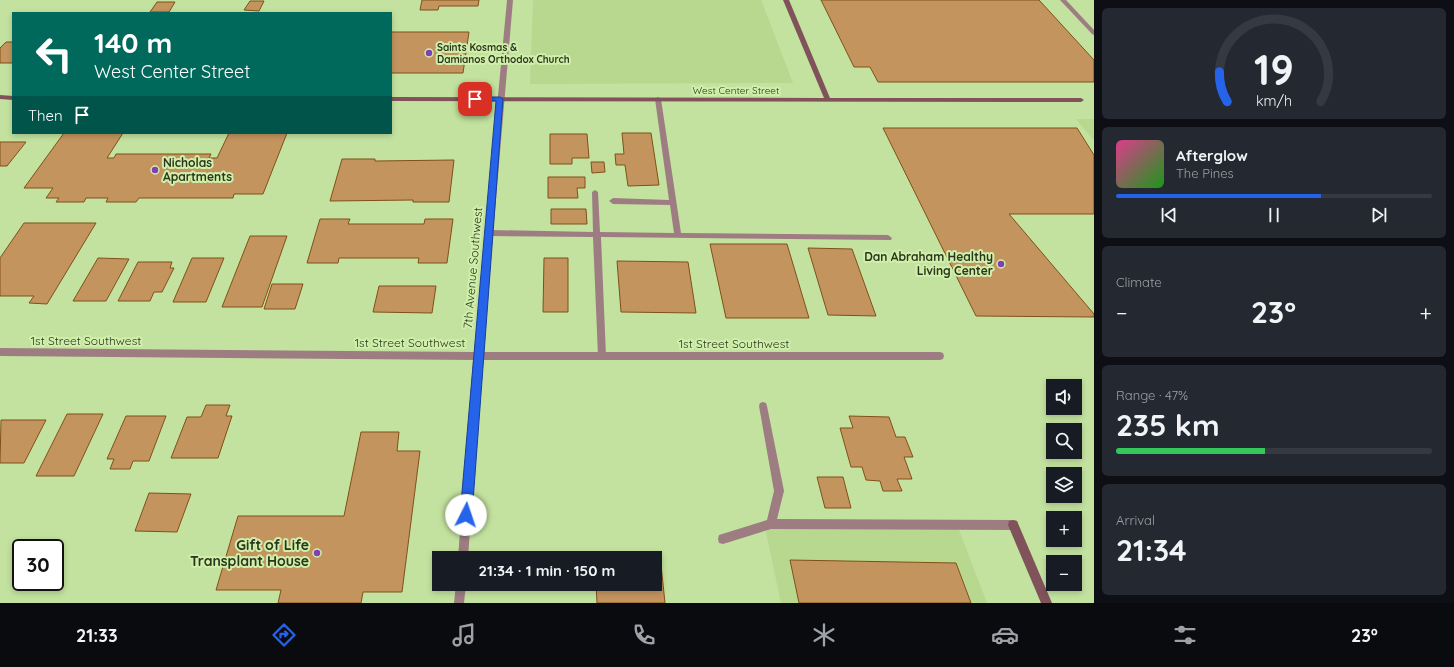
<!DOCTYPE html>
<meta charset="utf-8">
<style>
:root{--surface:#171b24;--page:#242831;--text:#f1f3f6;--muted:#9ea1a6;--line:#363941;--accent:#2563eb}
body{margin:0;font-family:Quicksand,sans-serif;background:var(--page);color:var(--text);height:100vh;display:flex;flex-direction:column;font-size:15px;white-space:nowrap}
*{box-sizing:border-box;margin:0}
p{font-size:13px;color:var(--muted)}
.icon{flex:none;width:22px;height:22px;fill:none;stroke:currentColor;stroke-width:2;stroke-linecap:round;stroke-linejoin:round}
.map{position:relative;flex:1;overflow:hidden}
.sheet{display:flex;flex-direction:column;gap:8px;padding:8px;background:#0d0f14;width:360px}
.sheet>*{flex:none}
.hud{position:absolute;left:12px;top:12px;width:380px;height:122px;border-radius:0px;box-shadow:0 2px 6px #0003;background:#00695c;color:#fff;overflow:hidden}
.controls{position:absolute;left:1046px;top:379px;display:grid;gap:8px}
.controls a{display:grid;place-items:center;width:36px;height:36px;border-radius:0px;background:var(--surface);box-shadow:0 2px 6px #0003;font-size:20px}
.speed{position:absolute;left:12px;top:539px;display:flex;gap:8px;font-size:20px;font-weight:700;text-align:center}
.speed>*{display:grid;place-content:center;width:52px;height:52px;border-radius:50%;background:var(--surface);box-shadow:0 2px 6px #0003;line-height:1}
.speed .limit{border:2px solid #111;border-radius:6px;background:#fff;color:#111}
.pin{position:absolute;display:grid;place-items:center;width:34px;height:34px;color:#fff;margin:-17px;border-radius:8px;box-shadow:0 2px 6px #0006}
.me{position:absolute;width:44px;margin:-22px;rotate:4deg;stroke-linejoin:round;filter:drop-shadow(0 0 3px #0008)}
.turn{display:flex;align-items:center;gap:14px;height:84px;padding:0 16px;font-size:18px}
.turn .icon{width:52px;height:52px;stroke-width:2.5}
.turn b{display:block;font-size:28px;line-height:34px}
.then{display:flex;align-items:center;height:38px;padding:0 16px;background:#0003;gap:8px;font-size:15px}
.big{font-size:30px;font-weight:800;line-height:1.1}
.sheet .widget{flex:1;display:flex;flex-direction:column;justify-content:center;gap:6px;min-width:0;padding:0 14px;border-radius:6px;background:var(--page)}
.sheet .dial{align-items:center;gap:0}
.dial svg{height:104px;overflow:visible;fill:none;stroke:var(--line);stroke-width:7;stroke-linecap:round;text-anchor:middle}
.dial text{fill:var(--text);stroke:none}
.song{display:flex;align-items:center;gap:12px}
.cover{width:48px;height:48px;border-radius:6px;background:linear-gradient(135deg,hsl(330 70% 55%),hsl(120 70% 35%))}
.played{height:4px;border-radius:2px;background:linear-gradient(90deg,var(--accent) 65%,var(--line) 65%)}
.keys{display:flex;justify-content:space-around;direction:ltr}
.heat{display:flex;justify-content:space-between;align-items:center;font-size:22px;direction:ltr}
.charge{height:6px;border-radius:3px;background:linear-gradient(90deg,#34c759 47%,var(--line) 0)}
.trip{position:absolute;left:432px;top:551px;width:230px;height:40px;border-radius:0px;background:var(--surface);box-shadow:0 2px 6px #0003;font-weight:800;line-height:40px;text-align:center}
.menu{display:flex;height:64px;justify-content:space-around;align-items:center;background:#090b0e;color:var(--muted)}
.menu .icon{width:28px;height:28px}
.menu .current{color:var(--accent)}
.menu b{font-size:18px;color:var(--text)}
main{display:flex;flex:1;min-height:0}
.map>svg:first-child{display:block}
</style>
<main>
<div class="map">
<svg width="1094" height="603" viewBox="0 0 1094 603">
<rect width="100%" height="100%" fill="#c3e29f"/>
<g fill="#b7d88e">
<polygon points="533,0 761,0 793,83 530,84"/>
<polygon points="1076,119 1094,119 1094,141"/>
<polygon points="764,523 957,525 987,603 781,603"/>
</g>
<g fill="#c4945f" stroke="#7f5116">
<polygon points="422,0 479,0 478,6 439,6 438,10 420,10"/>
<polygon points="821,0 1039,0 1094,60 1094,82 878,82 870,67 854,67"/>
<polygon points="250,1 264,1 259,11 244,10"/>
<polygon points="157,2 175,2 169,12 150,12"/>
<polygon points="391,32 469,32 463,73 391,73"/>
<polygon points="6,42 13,42 13,63 0,63 0,48"/>
<polygon points="883,128 1077,128 1094,155 1094,214 1009,214 1094,314 1094,317 976,316"/>
<polygon points="64,133 123,133 107,158 114,158 116,154 211,154 209,158 217,158 229,133 287,133 263,194 234,194 233,198 139,198 136,202 106,202 108,198 86,198 84,202 56,202 59,198 46,198 53,188 24,188"/>
<polygon points="622,133 651,133 659,185 628,186 625,165 616,165 615,154 624,154"/>
<polygon points="550,134 587,134 589,158 572,158 572,164 550,164"/>
<polygon points="0,142 26,142 7,166 0,166"/>
<polygon points="342,159 375,159 375,161 454,160 449,202 413,202 413,200 330,201"/>
<polygon points="591,162 604,162 605,172 592,173"/>
<polygon points="548,177 585,177 585,188 577,188 578,198 548,198"/>
<polygon points="551,209 586,209 587,224 551,224"/>
<polygon points="320,219 350,219 348,224 424,224 425,219 453,219 447,263 418,263 419,258 339,258 338,263 307,263"/>
<polygon points="24,223 96,223 47,304 29,303 34,296 0,296 0,258"/>
<polygon points="250,236 287,236 262,307 222,307"/>
<polygon points="710,244 787,244 809,318 726,318"/>
<polygon points="808,248 852,249 876,316 828,315"/>
<polygon points="98,258 129,259 106,301 73,301"/>
<polygon points="192,258 224,258 206,302 173,302"/>
<polygon points="544,258 568,258 568,312 543,312"/>
<polygon points="617,261 688,262 696,313 621,312"/>
<polygon points="138,262 172,262 170,268 174,268 162,292 154,292 150,301 118,301"/>
<polygon points="272,284 303,284 295,309 264,309"/>
<polygon points="379,286 436,286 432,313 373,312"/>
<polygon points="206,405 230,405 226,416 232,416 218,458 171,458 187,417 201,417"/>
<polygon points="67,414 103,414 74,476 36,476"/>
<polygon points="126,416 166,416 149,461 133,461 130,469 110,469 114,459 107,459"/>
<polygon points="849,416 889,417 896,437 905,437 913,457 904,457 912,479 897,479 902,491 883,491 880,481 866,480 862,467 851,467 840,428 853,428"/>
<polygon points="1,420 46,420 24,463 0,463"/>
<polygon points="361,432 399,432 397,451 420,451 402,592 363,592 361,603 278,603 281,590 216,590 238,516 344,516"/>
<polygon points="817,477 843,477 851,508 825,508"/>
<polygon points="149,493 191,494 177,532 135,531"/>
<polygon points="595,555 660,555 665,603 597,603 596,584 655,584 655,558 595,558"/>
<polygon points="790,560 956,563 971,603 799,603"/>
</g>
<g fill="none" stroke-linecap="round" stroke-linejoin="round">
<g fill="#9d7d82" fill-rule="evenodd">
<polygon points="658,97 661,99 681,233 888,235 892,238 891,240 601,237 606,356 605,359 602,360 599,359 598,356 593,237 489,236 485,233 489,230 593,232 592,192 595,190 598,192 600,232 674,233 670,205 613,204 609,201 613,198 669,200 655,99"/>
<polygon points="763,402 766,403 767,406 784,491 777,519 1013,520 1017,521 1018,525 1017,529 1013,530 771,529 723,544 719,543 718,539 719,535 767,520 774,491 759,406 760,403"/>
</g>
<g fill="#9d7d82" fill-rule="evenodd">
<polygon points="507,0 513,0 483,352 940,352 943,353 944,356 943,359 940,360 482,360 468,558 458,558 473,360 0,356 0,348 474,352"/>
<polygon points="1060,0 1066,0 1094,30 1094,35 1092,34"/>
<polygon points="456,584 466,584 464,603 454,603"/>
</g>
<g fill="#80535b" fill-rule="evenodd">
<polygon points="783,0 789,0 830,98 1081,98 1084,100 1081,102 391,101 391,97 824,98"/>
<polygon points="0,95 13,96 13,100 0,99"/>
<polygon points="1013,520 1017,521 1052,603 1041,603 1008,525 1009,521"/>
</g>
</g>
<polygon fill="#2563eb" stroke="#184099" points="500,97 503,99 472,515 470,519 466,520 462,519 460,515 496,101 475,101 472,99 475,97"/>
<g fill="#823fb3" stroke="#d0efab" stroke-width="1.5">
<circle cx="429" cy="53" r="4"/>
<circle cx="155" cy="170" r="4"/>
<circle cx="1001" cy="264" r="4"/>
<circle cx="317" cy="553" r="4"/>
</g>
<g text-anchor="middle" stroke-width="4" stroke-linejoin="round" paint-order="stroke">
<g font-size="10" font-weight="bold" fill="#2b361c" stroke="#d0efab" text-anchor="start">
<text x="437" y="51">Saints Kosmas &amp;<tspan x="437" dy="12">Damianos Orthodox Church</tspan></text>
</g>
<g font-size="10" fill="#2b361c" stroke="#d0efab">
<text x="736" y="94">West Center Street</text>
</g>
<g font-size="12" font-weight="bold" fill="#2b361c" stroke="#d0efab" text-anchor="start">
<text x="163" y="167">Nicholas<tspan x="163" dy="14">Apartments</tspan></text>
<text x="993" y="261" text-anchor="end">Dan Abraham Healthy<tspan x="993" dy="14">Living Center</tspan></text>
</g>
<g font-size="12" fill="#2b361c" stroke="#d0efab">
<text transform="translate(473 268) rotate(-85)" y="4">7th Avenue Southwest</text>
<text x="86" y="345">1st Street Southwest</text>
<text x="410" y="347">1st Street Southwest</text>
<text x="734" y="348">1st Street Southwest</text>
</g>
<g font-size="14" font-weight="bold" fill="#2b361c" stroke="#d0efab" text-anchor="end">
<text x="309" y="550">Gift of Life<tspan x="309" dy="16">Transplant House</tspan></text>
</g>
</g>
</svg>
<div class="controls">
<a><svg class="icon" aria-label="sound" viewBox="0 0 24 24"><path d="M4 9h4l5-4v14l-5-4H4zM17 9q2 3 0 6"/></svg></a>
<a><svg class="icon" aria-label="search" viewBox="0 0 24 24"><circle cx="10" cy="10" r="6"/><path d="M15 15l6 6"/></svg></a>
<a><svg class="icon" aria-label="layers" viewBox="0 0 24 24"><path d="M12 4l9 5-9 5-9-5zM3 14l9 5 9-5"/></svg></a>
<a>+</a>
<a>−</a>
</div>
<div class="speed"><div class="limit">30</div></div>
<div class="pin" style="left:475px;top:99px;background:#d93025"><svg class="icon" aria-label="arrive" viewBox="0 0 24 24"><path d="M6 21V4h12l-3 4 3 4H6"/></svg></div>
<svg class="me" style="left:466px;top:515px" viewBox="-20 -20 40 40"><circle r="19" fill="#fff"/><path d="M0-13L10 11 0 6-10 11z" fill="#2563eb"/></svg>
<div class="trip">21:34 · 1 min · 150 m</div>
<div class="hud">
<div class="turn"><svg class="icon" aria-label="left" viewBox="0 0 24 24"><path d="M17 20v-9H6M10 6l-5 5 5 5"/></svg><div><b>140 m</b>West Center Street</div></div>
<div class="then">Then<svg class="icon" aria-label="arrive" viewBox="0 0 24 24"><path d="M6 21V4h12l-3 4 3 4H6"/></svg></div>
</div>
</div>
<section class="sheet">
<div class="widget dial"><svg viewBox="0 0 100 80">
<path d="M14 69A42 42 0 1 1 86 69"/>
<path d="M14 69A42 42 0 0 1 8 46" stroke="#2563eb"/>
<text x="50" y="56" font-size="32" font-weight="700">19</text>
<text x="50" y="72" font-size="11">km/h</text>
</svg></div>
<div class="widget">
<div class="song"><i class="cover"></i><div><b>Afterglow</b><p>The Pines</p></div></div>
<div class="played"></div>
<div class="keys"><svg class="icon" aria-label="previous" viewBox="0 0 24 24"><path d="M18 5L8 12l10 7zM5 5v14"/></svg><svg class="icon" aria-label="pause" viewBox="0 0 24 24"><path d="M8 5v14M16 5v14"/></svg><svg class="icon" aria-label="next" viewBox="0 0 24 24"><path d="M6 5l10 7-10 7zM19 5v14"/></svg></div>
</div>
<div class="widget"><p>Climate</p>
<div class="heat"><a>−</a><b class="big">23°</b><a>+</a></div>
</div>
<div class="widget"><p>Range · 47%</p><b class="big">235 km</b><div class="charge"></div></div>
<div class="widget"><p>Arrival</p><b class="big">21:34</b></div>
</section>
</main>
<nav class="menu">
<b>21:33</b>
<svg class="icon current" aria-label="directions" viewBox="0 0 24 24"><path d="M12 3l9 9-9 9-9-9zM9 14v-3h6M13 9l2 2-2 2"/></svg>
<svg class="icon" aria-label="music" viewBox="0 0 24 24"><path d="M9 18V5l10-2v13"/><circle cx="6" cy="18" r="3"/><circle cx="16" cy="16" r="3"/></svg>
<svg class="icon" aria-label="phone" viewBox="0 0 24 24"><path d="M5 4h4l2 5-3 2q2 4 5 5l2-3 5 2v4C11 20 4 13 5 4z"/></svg>
<svg class="icon" aria-label="climate" viewBox="0 0 24 24"><path d="M12 3v18M4 7l16 10M4 17L20 7"/></svg>
<svg class="icon" aria-label="car" viewBox="0 0 24 24"><path d="M5 17H2v-5l4-1 3-4h7l3 4 3 1v5h-3M9 17h6M6 11h13"/><circle cx="7" cy="17" r="2"/><circle cx="17" cy="17" r="2"/></svg>
<svg class="icon" aria-label="filters" viewBox="0 0 24 24"><path d="M4 7h16M4 17h16"/><circle cx="9" cy="7" r="2"/><circle cx="15" cy="17" r="2"/></svg>
<b>23°</b>
</nav>
